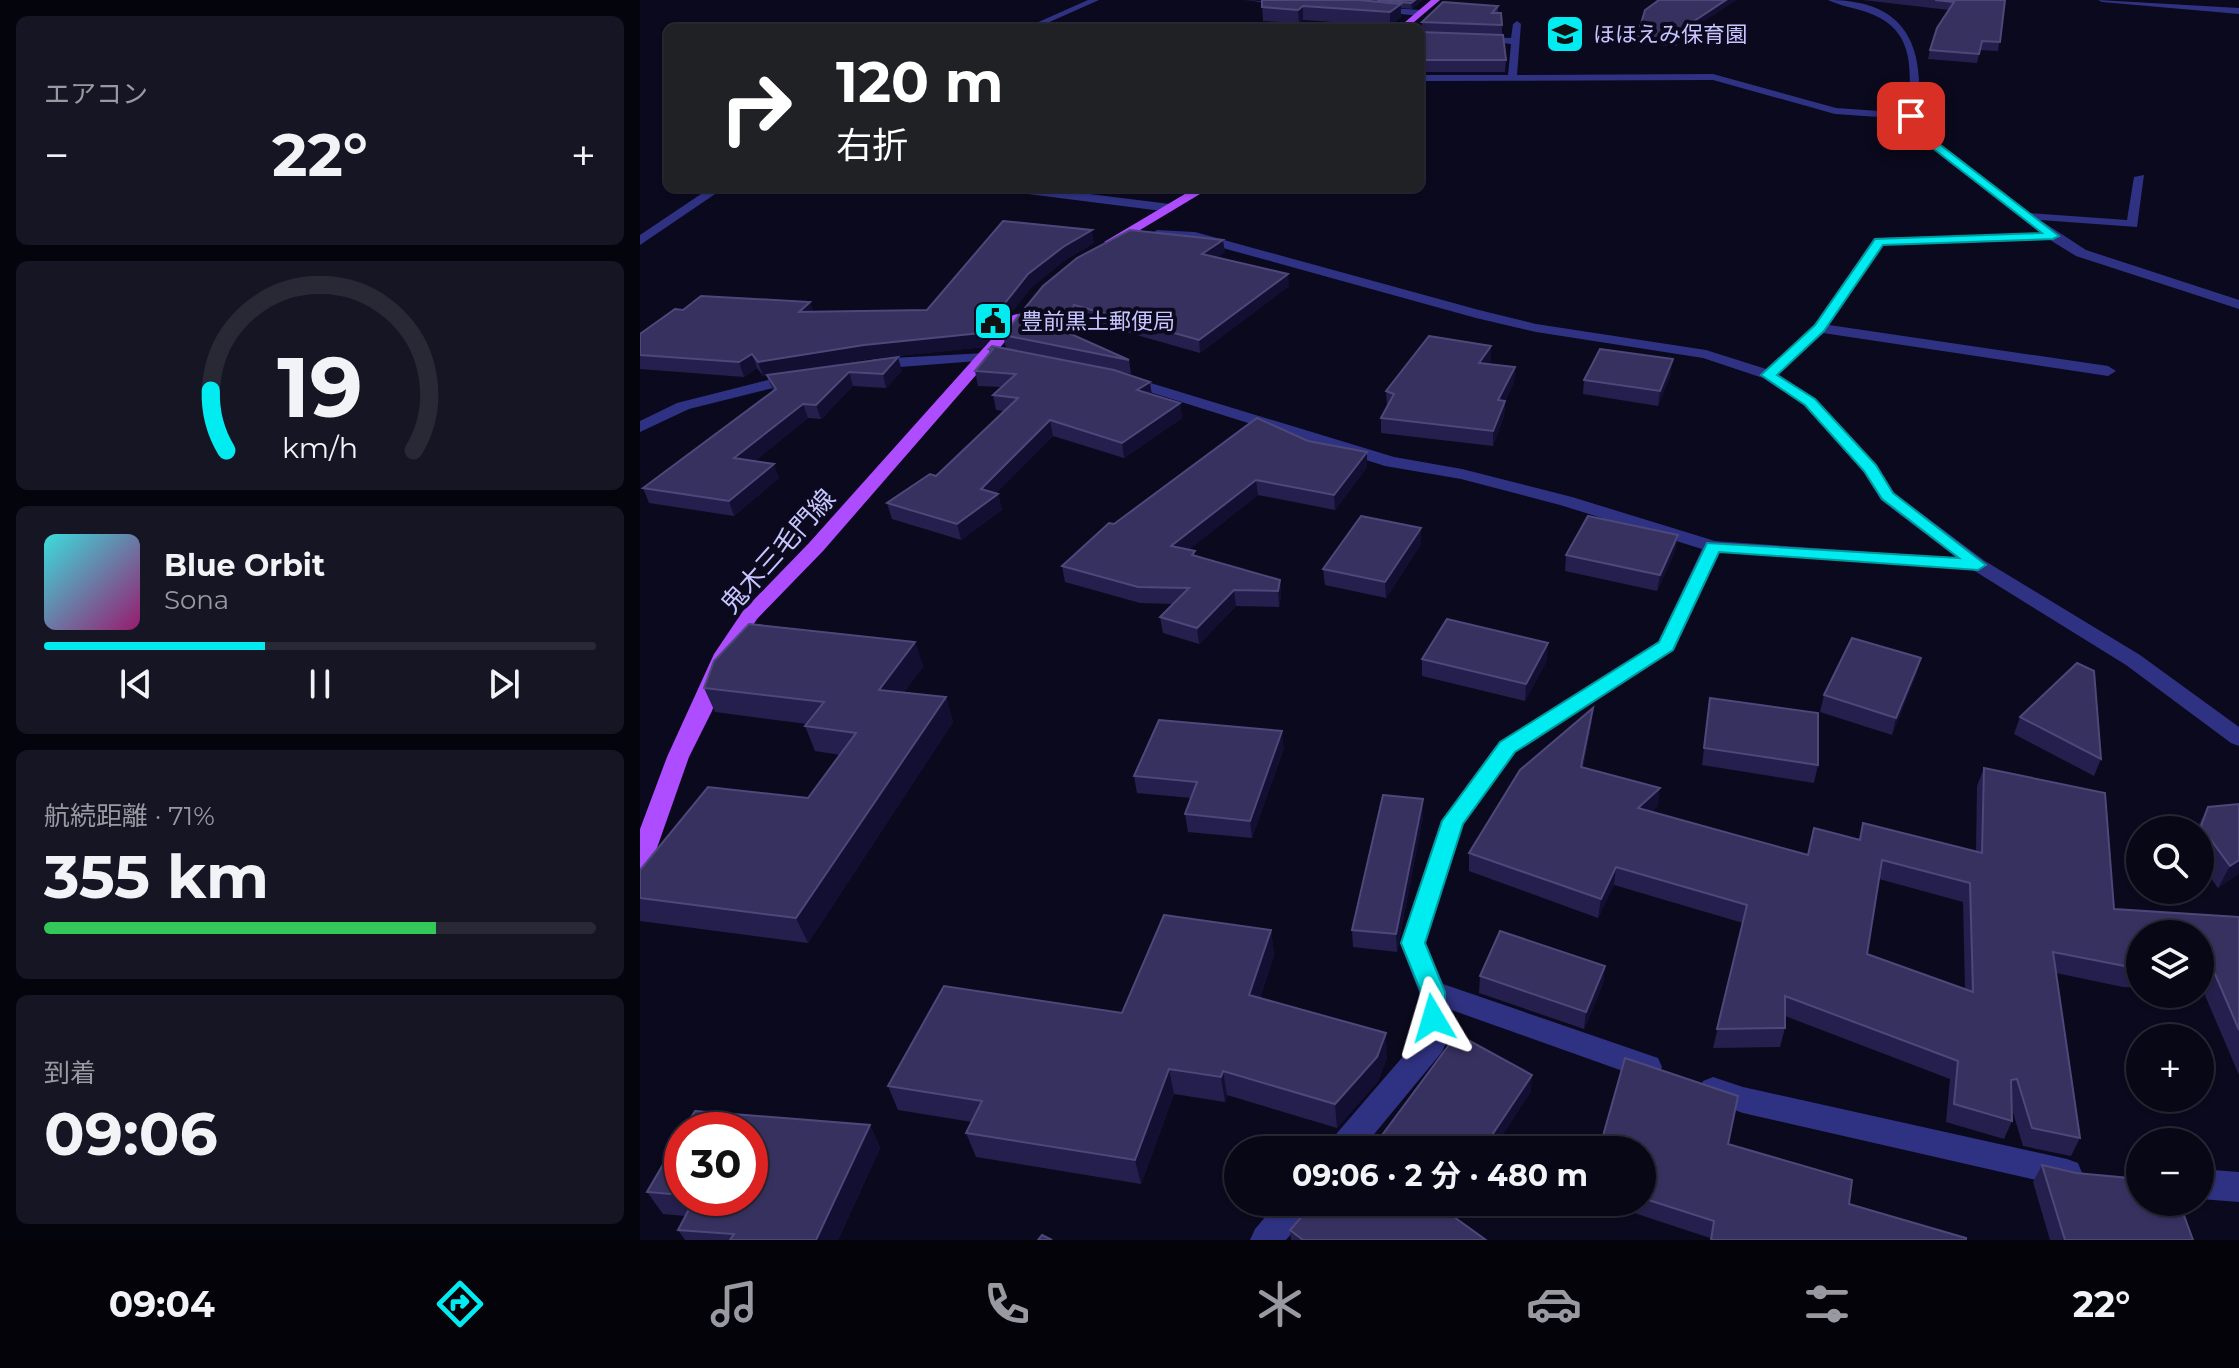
<!DOCTYPE html>
<html lang="ja">
<meta charset="utf-8">
<style>
:root{--surface:#080716;--page:#161523;--text:#f1f3f6;--muted:#9899a1;--line:#292835;--accent:#00ecf0}
body{margin:0;font-family:Montserrat,"Noto Sans JP",sans-serif;background:var(--page);color:var(--text);height:100vh;display:flex;flex-direction:column;font-size:30px;white-space:nowrap}
*{box-sizing:border-box;margin:0}
p{font-size:26px;color:var(--muted)}
.icon{flex:none;width:44px;height:44px;fill:none;stroke:currentColor;stroke-width:2;stroke-linecap:round;stroke-linejoin:round}
.map{position:relative;flex:1;overflow:hidden}
.details{display:flex;flex-direction:column;gap:16px;padding:16px;background:#04040c;width:640px}
.details>*{flex:none}
.top-card{position:absolute;left:24px;top:24px;width:760px;height:168px;border-radius:12px;box-shadow:0 2px 6px #0004,0 0 0 2px var(--line);background:#202124;color:#fff;overflow:hidden}
.controls{position:absolute;left:1486px;top:816px;display:grid;gap:16px}
.controls a{display:grid;place-items:center;width:88px;height:88px;border-radius:50%;background:var(--surface);box-shadow:0 2px 6px #0004,0 0 0 2px var(--line);font-size:40px}
.speed{position:absolute;left:24px;top:1112px;display:flex;gap:16px;font-size:40px;font-weight:700;text-align:center}
.speed>*{display:grid;place-content:center;width:104px;height:104px;border-radius:50%;background:var(--surface);box-shadow:0 2px 6px #0004,0 0 0 2px var(--line);line-height:1}
.speed .limit{border:12px solid #d22;background:#fff;color:#111}
.pin{position:absolute;display:grid;place-items:center;width:68px;height:68px;color:#fff;margin:-34px;border-radius:16px;box-shadow:0 4px 12px #0006}
.me{position:absolute;width:88px;margin:-44px;rotate:353deg;stroke-linejoin:round;filter:drop-shadow(0 0 6px #0008)}
.turn{display:flex;align-items:center;gap:28px;height:168px;padding:0 40px;font-size:36px}
.turn .icon{width:104px;height:104px;stroke-width:2.5}
.turn b{display:block;font-size:56px;line-height:68px}
.big{font-size:60px;font-weight:700;line-height:1.1}
.details .card{flex:1;display:flex;flex-direction:column;justify-content:center;gap:12px;min-width:0;padding:0 28px;border-radius:12px;background:var(--page)}
.details .dial{align-items:center;gap:0}
.dial svg{height:208px;overflow:visible;fill:none;stroke:var(--line);stroke-width:7;stroke-linecap:round;text-anchor:middle}
.dial text{fill:var(--text);stroke:none}
.song{display:flex;align-items:center;gap:24px}
.cover{width:96px;height:96px;border-radius:12px;background:linear-gradient(135deg,hsl(180 70% 55%),hsl(320 70% 35%))}
.played{height:8px;border-radius:4px;background:linear-gradient(90deg,var(--accent) 40%,var(--line) 40%)}
.keys{display:flex;justify-content:space-around;direction:ltr}
.heat{display:flex;justify-content:space-between;align-items:center;font-size:44px;direction:ltr}
.charge{height:12px;border-radius:6px;background:linear-gradient(90deg,#34c759 71%,var(--line) 0)}
.trip{position:absolute;left:584px;top:1136px;width:432px;height:80px;border-radius:40px;background:var(--surface);box-shadow:0 2px 6px #0004,0 0 0 2px var(--line);font-weight:700;line-height:80px;text-align:center}
.tab-bar{display:flex;height:128px;justify-content:space-around;align-items:center;background:#030309;color:var(--muted)}
.tab-bar .icon{width:56px;height:56px}
.tab-bar .on{color:var(--accent)}
.tab-bar b{font-size:36px;color:var(--text)}
main{display:flex;flex:1;min-height:0}
.map>svg:first-child{display:block}
</style>
<main>
<section class="details">
<div class="card"><p>エアコン</p>
<div class="heat"><a>−</a><b class="big">22°</b><a>+</a></div>
</div>
<div class="card dial"><svg viewBox="0 0 100 80">
<path d="M14 69A42 42 0 1 1 86 69"/>
<path d="M14 69A42 42 0 0 1 8 46" stroke="#00ecf0"/>
<text x="50" y="56" font-size="32" font-weight="700">19</text>
<text x="50" y="72" font-size="11">km/h</text>
</svg></div>
<div class="card">
<div class="song"><i class="cover"></i><div><b>Blue Orbit</b><p>Sona</p></div></div>
<div class="played"></div>
<div class="keys"><svg class="icon" aria-label="previous" viewBox="0 0 24 24"><path d="M18 5L8 12l10 7zM5 5v14"/></svg><svg class="icon" aria-label="pause" viewBox="0 0 24 24"><path d="M8 5v14M16 5v14"/></svg><svg class="icon" aria-label="next" viewBox="0 0 24 24"><path d="M6 5l10 7-10 7zM19 5v14"/></svg></div>
</div>
<div class="card"><p>航続距離 · 71%</p><b class="big">355 km</b><div class="charge"></div></div>
<div class="card"><p>到着</p><b class="big">09:06</b></div>
</section>
<div class="map">
<svg width="1599" height="1240" viewBox="0 0 1599 1240">
<rect width="100%" height="100%" fill="#0b091d"/>
<g fill="none" stroke-linecap="round" stroke-linejoin="round">
<g fill="#2f3282" fill-rule="evenodd">
<polygon points="448,0 459,0 396,28 385,28"/>
<polygon points="604,0 652,3 648,5"/>
<path d="M1188 0C1243 0 1276 22 1279 79 1279 96 1276 113 1281 130L1390 213 1487 220 1494 177 1504 175 1497 227 1400 220 1446 250 1599 300V309L1436 256 1410 240 1243 245 1189 325 1468 366 1476 371 1468 376 1183 333 1138 374 1176 399 1236 464 1254 493 1345 561 1500 655 1599 727V746L1591 743 1486 665 1333 570 1080 552 1034 650 875 752 824 823 786 943 803 984 1018 1058 1022 1067 1018 1076 1008 1080 806 1008V1043L802 1052 721 1150H687L691 1140 778 1039 779 992 760 943 801 821 859 742 1019 641 1062 549 920 505 821 479 745 466 481 383V377H491L754 457 822 469 932 497 1075 541 1317 558 1241 500 1223 471 1164 405 1123 378 1063 358 896 332 836 318 554 240 517 238 511 234 517 230 555 232 839 310 896 324 1066 350 1126 369 1175 325 1234 238 1401 233 1272 133 1268 119 1195 114 1073 80 780 81V75H868L871 44 835 40 839 37 871 38 873 24 877 21 881 24 877 75 1073 74 1196 108 1268 113C1271 71 1276 30 1229 13 1216 8 1200 6 1188 0Z"/>
<polygon points="1458,0 1599,8 1599,14 1462,2"/>
<polygon points="735,7 780,10 784,13 780,16 732,11"/>
<polygon points="70,188 84,188 0,245 0,235"/>
<polygon points="367,188 401,188 530,204 536,208 530,212 373,192"/>
<polygon points="346,353 353,357 351,360 234,369 226,364 234,359"/>
<polygon points="156,373 161,375 161,381 49,409 0,432 0,421 37,403"/>
<polygon points="1073,1077 1103,1087 1427,1159 1438,1163 1442,1173 1438,1183 1427,1187 1103,1113 1063,1099 1058,1090 1063,1081"/>
<polygon points="1560,1169 1599,1172 1599,1202 1560,1199"/>
<polygon points="638,1202 674,1202 669,1213 646,1240 610,1240 615,1229"/>
</g>
<g fill="#ae4cff" fill-rule="evenodd">
<polygon points="791,0 800,0 767,28 758,28"/>
<polygon points="555,188 570,188 475,245 464,242"/>
<polygon points="378,314 383,315 383,321 183,551 117,619 91,659 72,711 49,757 12,862 9,869 0,871 0,829 27,757 74,654 103,611 169,543 373,315"/>
</g>
</g>
<g fill="#251f4d" fill-rule="evenodd">
<polygon points="622,0 783,0 772,9 761,8 761,17 750,26 663,20 659,23 623,21"/>
<polygon points="1019,0 1096,0 1038,38 1037,46 997,44 997,37"/>
<polygon points="1223,0 1365,0 1358,51 1340,50 1337,63 1288,59 1290,50 1309,10"/>
<polygon points="858,6 858,13 862,25 862,35 782,32 782,22"/>
<polygon points="780,32 866,60 865,72 780,72"/>
<polygon points="454,243 425,260 391,288 344,347 228,359 156,371 262,371 246,388 213,386 181,419 168,418 115,461 139,478 94,516 9,503 3,488 133,391 127,376 123,376 117,368 104,377 0,369 0,334 170,302 173,311 287,310"/>
<polygon points="585,252 576,258 649,286 560,353 437,318 431,334 489,360 491,374 366,348 363,335 437,258"/>
<polygon points="352,346 540,403 542,418 484,458 413,436 356,493 358,494 362,510 321,540 252,519 247,503 296,476 365,411 356,410 353,395 361,387 338,386 335,371 350,353 349,349"/>
<polygon points="851,360 848,364 875,367 874,382 865,401 864,416 853,446 741,433 741,418 747,406 746,391"/>
<polygon points="1031,374 1018,406 943,394 944,380"/>
<polygon points="668,441 727,452 727,467 695,510 618,495 549,549 556,556 640,580 641,595 639,607 596,606 559,644 523,633 520,617 534,604 500,603 425,582 422,566 474,524"/>
<polygon points="1038,535 1035,551 1017,591 925,571 926,555"/>
<polygon points="781,544 746,598 685,585 683,569"/>
<polygon points="275,642 283,667 264,692 306,697 313,722 168,943 0,921 0,870 168,798 200,755 175,751 165,726 167,724 75,712 64,688"/>
<polygon points="1281,658 1276,675 1252,735 1180,712 1184,695"/>
<polygon points="782,659 907,660 885,701 782,676"/>
<polygon points="1070,698 1178,765 1174,783 1062,765"/>
<path d="M953 708 951 726 943 768 1018 806 1011 812 1167 855 1219 839 1223 823 1336 852 1337 786 1344 768 1474 909 1599 917V1075L1564 993H1560V934H1500V988L1483 987 1416 973 1440 1138 1431 1156 1383 1146 1372 1109V1121L1364 1139 1306 1122 1310 1079 1145 1016V1028L1140 1047 1073 1048 1103 923 974 885 958 918 829 871V853ZM1239 879 1323 902 1325 989 1227 954Z"/>
<polygon points="1380,717 1461,759 1454,776 1374,734"/>
<polygon points="644,748 612,838 548,832 545,814 551,798 497,793 494,776"/>
<polygon points="783,799 783,816 757,952 713,947 712,930"/>
<polygon points="1599,804 1599,873 1578,888 1560,863 1560,830 1556,830 1568,807"/>
<polygon points="631,930 634,955 620,998 747,1058 738,1081 697,1128 587,1095 585,1102 534,1094 501,1184 336,1157 326,1133 332,1122 258,1110 248,1086 482,1013"/>
<polygon points="965,966 963,984 944,1029 839,993 840,976"/>
<polygon points="230,1125 240,1148 198,1240 45,1240 38,1230 45,1216 23,1214 7,1192 42,1132 42,1198 110,1198"/>
<polygon points="1088,1144 1209,1204 1326,1240 1070,1240 1070,1238 961,1202 1002,1202 1002,1150"/>
<polygon points="1402,1165 1553,1240 1410,1240 1393,1182"/>
<polygon points="692,1202 818,1202 810,1215 846,1240 651,1240 650,1230 686,1211"/>
</g>
<g fill="#130f32">
<polygon points="775,0 783,0 772,9 771,3"/>
<polygon points="1086,0 1096,0 1038,38 1037,46 1039,31"/>
<polygon points="761,4 761,17 750,26 750,12"/>
<polygon points="663,6 663,20 659,23 658,10"/>
<polygon points="452,230 454,243 425,260 391,288 344,347 228,359 123,376 118,362 224,345 388,274 423,247"/>
<polygon points="583,240 585,252 563,267 562,254"/>
<polygon points="648,274 649,286 560,353 559,340"/>
<polygon points="170,302 175,315 159,312"/>
<polygon points="434,305 437,318 427,344 424,331"/>
<polygon points="851,346 851,360 839,377 839,363"/>
<polygon points="112,354 117,368 104,377 99,362"/>
<polygon points="258,357 262,371 246,388 243,374"/>
<polygon points="1033,359 1031,374 1018,406 1020,391"/>
<polygon points="875,367 874,382 858,415 858,400"/>
<polygon points="209,372 213,386 181,419 176,405"/>
<polygon points="510,382 512,396 497,390"/>
<polygon points="865,401 864,416 853,446 853,431"/>
<polygon points="540,403 542,418 484,458 482,443"/>
<polygon points="163,404 168,418 100,473 94,458"/>
<polygon points="410,420 413,436 347,503 358,494 362,510 321,540 317,524 341,489"/>
<polygon points="727,452 727,467 695,510 694,495"/>
<polygon points="134,464 139,478 94,516 89,501"/>
<polygon points="616,480 618,495 534,562 531,546"/>
<polygon points="781,528 781,544 746,598 745,582"/>
<polygon points="1038,535 1035,551 1017,591 1020,575"/>
<polygon points="640,580 641,595 639,607 638,591"/>
<polygon points="594,590 596,606 559,644 557,628"/>
<polygon points="275,642 283,667 247,715 239,690"/>
<polygon points="908,643 907,660 885,701 886,684"/>
<polygon points="1281,658 1276,675 1252,735 1256,718"/>
<polygon points="306,697 313,722 168,943 156,918"/>
<polygon points="953,708 951,726 939,785 941,767"/>
<polygon points="642,731 644,748 612,838 610,821"/>
<polygon points="1020,788 1018,806 995,827 998,808"/>
<polygon points="783,799 783,816 757,952 756,934"/>
<polygon points="1599,860 1599,873 1578,888 1590,866"/>
<polygon points="976,867 974,885 958,918 961,899"/>
<polygon points="631,930 634,955 613,1019 609,995"/>
<polygon points="965,966 963,984 944,1029 946,1012"/>
<polygon points="746,1033 747,1058 738,1081 697,1128 695,1104"/>
<polygon points="529,1069 534,1094 501,1184 495,1160"/>
<polygon points="583,1071 587,1095 585,1102 581,1077"/>
<polygon points="892,1075 891,1092 853,1150 842,1150"/>
<polygon points="230,1125 240,1148 198,1240 176,1240"/>
<polygon points="807,1202 818,1202 802,1226 803,1209"/>
</g>
<g fill="#373160" stroke="#4d4879" stroke-width="2" fill-rule="evenodd">
<polygon points="622,0 719,0 761,4 750,12 663,6 658,10 622,7"/>
<polygon points="737,0 775,0 771,3"/>
<polygon points="1019,0 1086,0 1039,31 1038,39 997,37 1005,10"/>
<polygon points="1295,0 1365,0 1360,42 1342,41 1339,54 1290,50 1297,28 1314,2"/>
<polygon points="803,2 858,6 852,13 861,13 862,25 782,22"/>
<polygon points="780,32 863,35 866,60 780,60"/>
<polygon points="363,221 452,230 423,247 388,274 341,333 224,345 118,362 112,354 99,362 0,355 0,334 35,309 43,310 61,296 170,302 159,312 287,310"/>
<polygon points="490,230 583,240 562,254 648,274 559,340 434,305 424,331 489,360 363,335 403,286 437,258"/>
<polygon points="789,336 851,346 839,363 875,367 858,400 865,401 853,431 741,418 754,394 746,391"/>
<polygon points="352,346 474,370 510,382 497,390 540,403 482,443 410,420 341,489 358,494 317,524 247,503 290,474 296,476 378,398 353,395 376,374 335,371 353,349 349,349"/>
<polygon points="960,349 1033,359 1020,391 944,380"/>
<polygon points="258,357 243,374 209,372 176,405 163,404 94,458 134,464 89,501 3,488 136,389 127,375"/>
<polygon points="617,418 668,441 727,452 694,495 616,480 531,546 555,551 552,555 640,580 638,591 594,590 557,628 520,617 549,588 498,587 422,566 469,523 474,524"/>
<polygon points="721,516 781,528 745,582 683,569"/>
<polygon points="948,516 1038,535 1020,575 926,555"/>
<polygon points="807,619 908,643 886,684 782,659"/>
<polygon points="109,624 275,642 239,690 306,697 156,918 0,898 0,870 68,787 168,798 216,733 165,726 184,702 64,688 74,661"/>
<polygon points="1212,638 1281,658 1256,718 1184,695"/>
<polygon points="1437,663 1454,671 1461,759 1380,717"/>
<polygon points="1070,698 1178,713 1178,765 1064,748"/>
<path d="M953 708 941 767 1020 788 998 808 1168 855 1174 828 1220 840 1223 823 1342 853 1344 768 1465 793 1474 909 1599 917V1030L1575 974 1560 973V934H1500V969L1413 952 1440 1138 1392 1128 1377 1079 1371 1080 1372 1121 1314 1104 1318 1061 1145 996V1028L1077 1029 1107 905 976 867 961 899 829 853 880 770ZM1242 860 1330 883 1333 992 1227 954Z"/>
<polygon points="519,720 642,731 610,821 545,814 557,782 494,776"/>
<polygon points="743,795 783,799 756,934 712,930"/>
<polygon points="1599,804 1599,860 1590,866 1561,826 1568,807"/>
<polygon points="524,915 631,930 609,995 746,1033 737,1057 695,1104 583,1071 581,1077 529,1069 495,1160 326,1133 342,1101 248,1086 304,986 482,1013"/>
<polygon points="860,931 965,966 946,1012 840,976"/>
<polygon points="817,1034 892,1075 842,1150 731,1150"/>
<polygon points="985,1058 1098,1096 1088,1144 1212,1180 1209,1204 1326,1238 1326,1240 1071,1240 1074,1221 1002,1198 1002,1150 959,1150"/>
<polygon points="55,1111 230,1125 176,1240 90,1240 94,1234 38,1230 55,1198 110,1198 110,1130 43,1130"/>
<polygon points="42,1132 42,1195 7,1192"/>
<polygon points="1402,1165 1436,1173 1500,1179 1500,1202 1539,1202 1553,1240 1425,1240"/>
<polygon points="692,1202 807,1202 803,1209 846,1240 663,1240 650,1230 673,1204 686,1211"/>
<polygon points="402,1235 412,1240 398,1240"/>
</g>
<polygon fill="#00ecf0" stroke="#00999c" stroke-width="2" points="1267,114 1274,114 1281,130 1419,236 1413,239 1243,245 1184,331 1137,375 1175,399 1236,465 1253,493 1346,565 1338,570 1079,552 1033,650 875,752 823,824 785,943 805,992 805,1018 801,1025 793,1028 784,1025 780,1018 781,992 761,943 802,821 860,742 1019,642 1067,543 1319,558 1242,499 1224,471 1165,405 1121,375 1175,325 1235,239 1402,233 1273,133"/>
<defs>
<g id="school-square" transform="scale(2)"><rect x="-9" y="-9" width="18" height="18" rx="4" fill="#00ecf0" stroke="#0b091d"/><path d="M0-5L7-2L0 1L-7-2ZM-4 1L0 2.5L4 1V4Q0 6-4 4Z" fill="#111"/></g>
<g id="civic-square" transform="scale(2)"><rect x="-9" y="-9" width="18" height="18" rx="4" fill="#00ecf0" stroke="#0b091d"/><path d="M-.6-6.5H3V-4.5H.6V-3L4-1V1h2V6H-6V1h2V-1L-.6-3ZM-1.2 2.5V6h2.4V2.5Z" fill="#111"/></g>
</defs>
<g fill-rule="evenodd">
<use href="#school-square" x="925" y="34"/>
<use href="#civic-square" x="353" y="321"/>
</g>
<g text-anchor="middle" stroke-width="8" stroke-linejoin="round" paint-order="stroke">
<g font-size="22" fill="#c7c5ff" stroke="#0b091d" text-anchor="start">
<text x="953" y="42">ほほえみ保育園</text>
<text x="381" y="329">豊前黒土郵便局</text>
</g>
<g font-size="26" fill="#c7c5ff" stroke="#0b091d">
<text transform="translate(138 551) rotate(-48)" y="9">鬼木三毛門線</text>
</g>
</g>
</svg>
<div class="controls">
<a><svg class="icon" aria-label="search" viewBox="0 0 24 24"><circle cx="10" cy="10" r="6"/><path d="M15 15l6 6"/></svg></a>
<a><svg class="icon" aria-label="layers" viewBox="0 0 24 24"><path d="M12 4l9 5-9 5-9-5zM3 14l9 5 9-5"/></svg></a>
<a>+</a>
<a>−</a>
</div>
<div class="speed"><div class="limit">30</div></div>
<div class="pin" style="left:1271px;top:116px;background:#d93025"><svg class="icon" aria-label="arrive" viewBox="0 0 24 24"><path d="M6 21V4h12l-3 4 3 4H6"/></svg></div>
<svg class="me" style="left:793px;top:1018px" viewBox="-20 -20 40 40"><path d="M0-17L14 15 0 8-14 15z" fill="#00ecf0" stroke="#fff" stroke-width="4"/></svg>
<div class="trip">09:06 · 2 分 · 480 m</div>
<div class="top-card">
<div class="turn"><svg class="icon" aria-label="right" viewBox="0 0 24 24"><path d="M7 20v-9h11M14 6l5 5-5 5"/></svg><div><b>120 m</b>右折</div></div>
</div>
</div>
</main>
<nav class="tab-bar">
<b>09:04</b>
<svg class="icon on" aria-label="directions" viewBox="0 0 24 24"><path d="M12 3l9 9-9 9-9-9zM9 14v-3h6M13 9l2 2-2 2"/></svg>
<svg class="icon" aria-label="music" viewBox="0 0 24 24"><path d="M9 18V5l10-2v13"/><circle cx="6" cy="18" r="3"/><circle cx="16" cy="16" r="3"/></svg>
<svg class="icon" aria-label="phone" viewBox="0 0 24 24"><path d="M5 4h4l2 5-3 2q2 4 5 5l2-3 5 2v4C11 20 4 13 5 4z"/></svg>
<svg class="icon" aria-label="climate" viewBox="0 0 24 24"><path d="M12 3v18M4 7l16 10M4 17L20 7"/></svg>
<svg class="icon" aria-label="car" viewBox="0 0 24 24"><path d="M5 17H2v-5l4-1 3-4h7l3 4 3 1v5h-3M9 17h6M6 11h13"/><circle cx="7" cy="17" r="2"/><circle cx="17" cy="17" r="2"/></svg>
<svg class="icon" aria-label="filters" viewBox="0 0 24 24"><path d="M4 7h16M4 17h16"/><circle cx="9" cy="7" r="2"/><circle cx="15" cy="17" r="2"/></svg>
<b>22°</b>
</nav>
